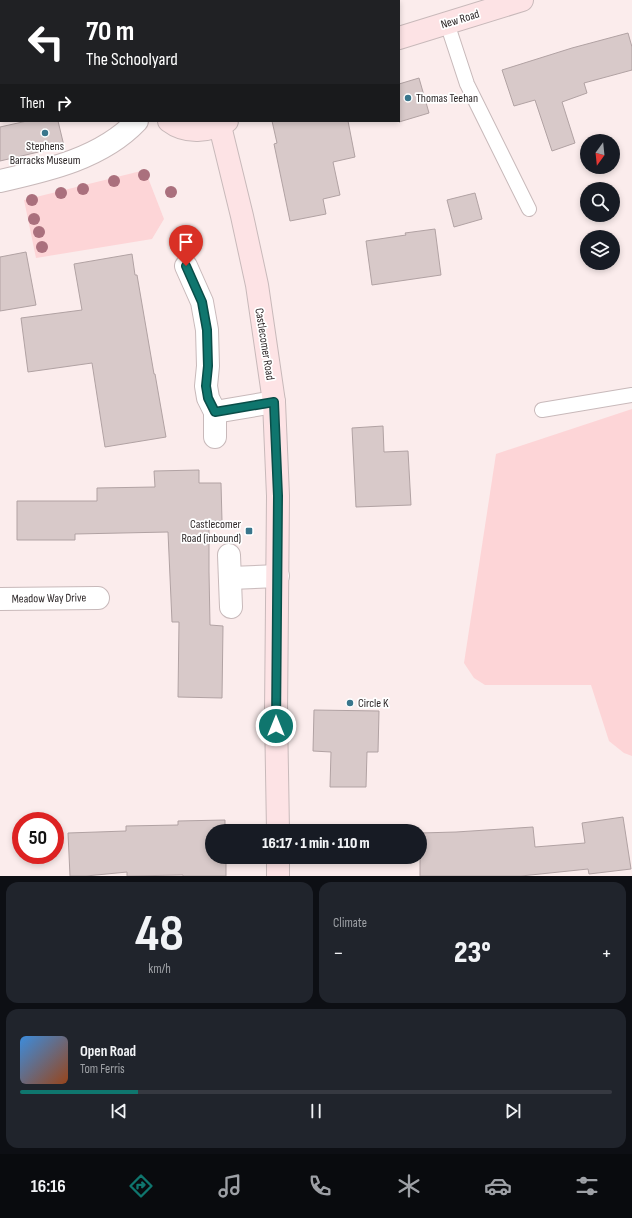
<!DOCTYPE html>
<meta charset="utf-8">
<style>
:root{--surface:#171b24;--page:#20242c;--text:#f1f3f6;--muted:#9ea1a6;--line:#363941;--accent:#0f766e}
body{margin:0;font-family:"Sofia Sans Condensed",sans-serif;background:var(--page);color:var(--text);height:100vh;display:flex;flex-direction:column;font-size:15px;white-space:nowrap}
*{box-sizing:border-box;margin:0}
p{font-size:13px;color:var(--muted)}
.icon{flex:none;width:22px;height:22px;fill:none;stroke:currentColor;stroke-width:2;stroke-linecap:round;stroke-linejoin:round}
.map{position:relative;height:876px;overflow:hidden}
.sheet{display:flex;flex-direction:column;gap:6px;padding:6px;background:#0d0f14;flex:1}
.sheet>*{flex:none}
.guide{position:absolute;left:0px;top:0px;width:400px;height:122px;box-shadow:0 2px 6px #0003;background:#202124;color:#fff;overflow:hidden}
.needle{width:26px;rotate:195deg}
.buttons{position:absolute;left:580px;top:134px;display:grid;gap:8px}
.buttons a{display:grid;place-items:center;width:40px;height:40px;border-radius:50%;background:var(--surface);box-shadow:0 2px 6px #0003;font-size:20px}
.speed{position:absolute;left:12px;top:812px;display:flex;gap:8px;font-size:20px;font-weight:700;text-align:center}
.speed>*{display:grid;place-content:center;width:52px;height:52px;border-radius:50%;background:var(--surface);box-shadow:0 2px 6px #0003;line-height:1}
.speed .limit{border:6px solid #d22;background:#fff;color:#111}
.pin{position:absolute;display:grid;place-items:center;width:34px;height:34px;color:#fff;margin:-41px -17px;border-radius:50% 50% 50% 0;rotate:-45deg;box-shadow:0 0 4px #0007}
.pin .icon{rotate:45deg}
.me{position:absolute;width:44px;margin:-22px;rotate:0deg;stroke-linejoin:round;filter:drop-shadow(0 0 3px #0008)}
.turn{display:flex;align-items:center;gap:14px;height:84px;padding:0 20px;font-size:18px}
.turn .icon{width:52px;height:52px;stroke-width:2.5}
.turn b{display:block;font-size:28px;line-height:34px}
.then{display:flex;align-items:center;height:38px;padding:0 20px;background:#0003;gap:8px;font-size:15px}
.big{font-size:30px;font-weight:800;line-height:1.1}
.sheet .card{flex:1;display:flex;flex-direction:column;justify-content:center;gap:6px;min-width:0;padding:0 14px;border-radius:12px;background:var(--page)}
.sheet .dial{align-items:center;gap:0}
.dial b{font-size:52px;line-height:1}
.song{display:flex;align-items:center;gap:12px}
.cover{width:48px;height:48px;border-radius:6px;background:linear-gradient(135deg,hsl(210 70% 55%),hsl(20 70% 35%))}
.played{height:4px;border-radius:2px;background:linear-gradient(90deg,var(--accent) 20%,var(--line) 20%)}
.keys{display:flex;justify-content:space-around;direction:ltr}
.heat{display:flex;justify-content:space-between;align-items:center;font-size:22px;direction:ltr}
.sheet .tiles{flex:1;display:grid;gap:6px;grid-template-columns:1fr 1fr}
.card:last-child{grid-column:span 2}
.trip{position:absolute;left:205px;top:824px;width:222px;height:40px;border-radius:20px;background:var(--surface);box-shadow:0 2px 6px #0003;font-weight:800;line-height:40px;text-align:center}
.menu{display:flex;height:64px;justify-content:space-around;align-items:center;background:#090b0e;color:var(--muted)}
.menu .icon{width:28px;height:28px}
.menu .on{color:var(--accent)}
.menu b{font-size:18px;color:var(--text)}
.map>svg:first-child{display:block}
</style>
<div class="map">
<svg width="632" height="876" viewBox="0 0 632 876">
<rect width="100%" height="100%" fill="#fbecec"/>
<g fill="#fdd5d7">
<polygon points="145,170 164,219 152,239 36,258 24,200"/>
<polygon points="632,409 632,756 624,753 609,741 591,685 485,685 474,678 464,663 496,454"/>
</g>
<g fill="#d8c9c9" stroke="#b1a2a3">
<polygon points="628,33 632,47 632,70 584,83 587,93 562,102 575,143 552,151 535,100 514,106 502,70 572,48"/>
<polygon points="419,78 429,113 399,122 399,84"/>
<polygon points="27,121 58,121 64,146 0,161 0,127"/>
<polygon points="272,121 348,121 355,157 333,162 340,195 323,199 326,214 290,221 274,144 277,143"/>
<polygon points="475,193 482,219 454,227 447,200"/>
<polygon points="435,229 441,275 372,285 366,241 406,235 405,233"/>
<polygon points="26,252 36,305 0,311 0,257"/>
<polygon points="132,254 135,275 137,275 154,374 155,374 166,437 105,447 92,363 28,372 21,318 82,310 74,264"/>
<polygon points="383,426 384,452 408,451 411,505 356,507 352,428"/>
<polygon points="199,470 199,483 221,483 222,521 209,521 209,572 210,625 223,626 222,698 178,697 179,622 172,622 168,532 75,534 75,540 17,540 17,501 97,501 97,488 155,487 154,471"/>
<polygon points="314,710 379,711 378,752 367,752 366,787 330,787 331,752 313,751"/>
<polygon points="623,817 631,869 589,874 588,869 521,876 420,876 420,833 456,832 533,827 535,847 585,843 582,823"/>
<polygon points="225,820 225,831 212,831 212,857 226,857 226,876 183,876 183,875 127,876 127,872 86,876 70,876 68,833 126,831 126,826 178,825 178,821"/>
</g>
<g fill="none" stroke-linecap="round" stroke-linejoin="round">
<g stroke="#c8b9ba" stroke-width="16">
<g id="service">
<polyline points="8,0 8,1"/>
<polyline points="447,23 467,84 529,209"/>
<polyline points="0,76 1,76"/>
<polyline points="542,410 632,395"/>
</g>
</g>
<g stroke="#c8b9ba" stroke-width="24">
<g id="minor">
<polyline points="186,266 202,302 207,330 208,366 206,386 208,398 215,412 215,437"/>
<polyline points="215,412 274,402"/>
<polyline points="229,555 231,607"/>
<polyline points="230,578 278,576"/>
<polyline points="0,599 98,598"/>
</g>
</g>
<g stroke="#c8b9ba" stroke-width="24">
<path id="tertiary" d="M0 181C49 170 102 158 137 121"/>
</g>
<g stroke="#c8b9ba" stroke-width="24">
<g id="secondary">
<polyline points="201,0 202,1"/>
<polyline points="155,1 155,0"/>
<polyline points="399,38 522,0"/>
<path d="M169 121C186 134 209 132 227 121"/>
<polyline points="220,126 242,216 257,285 274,402 278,496 276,713 278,831"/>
<polyline points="278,857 278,876"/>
</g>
</g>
<use href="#service" stroke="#fff" stroke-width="14"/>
<use href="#minor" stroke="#fff" stroke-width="22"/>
<use href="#tertiary" stroke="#fff" stroke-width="22"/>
<use href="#secondary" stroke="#fde3e5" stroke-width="22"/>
</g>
<g fill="#aa707d">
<circle cx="144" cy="175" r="6"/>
<circle cx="114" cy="181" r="6"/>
<circle cx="83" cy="189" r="6"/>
<circle cx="171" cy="192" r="6"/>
<circle cx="61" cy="193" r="6"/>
<circle cx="32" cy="200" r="6"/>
<circle cx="34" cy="219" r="6"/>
<circle cx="39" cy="232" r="6"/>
<circle cx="42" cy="247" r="6"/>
</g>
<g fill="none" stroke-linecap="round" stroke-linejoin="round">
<g stroke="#0a4d48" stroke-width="10">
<polyline id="route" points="186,266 202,302 207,330 208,366 206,386 208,398 215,412 274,402 278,496 276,726"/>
</g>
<use href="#route" stroke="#0f766e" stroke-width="7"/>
</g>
<g fill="#39768c" stroke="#fff" stroke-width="1.5">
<circle cx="408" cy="98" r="4"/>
<circle cx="45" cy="133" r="4"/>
<rect x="245" y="527" width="8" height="8" rx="2"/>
<circle cx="350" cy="703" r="4"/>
</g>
<g text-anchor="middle" stroke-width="3.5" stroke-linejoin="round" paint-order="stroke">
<g font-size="12" fill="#2c2627" stroke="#fff">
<text transform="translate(460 19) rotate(-17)" y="4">New Road</text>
<text transform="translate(265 344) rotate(81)" y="4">Castlecomer Road</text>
<text transform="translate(49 598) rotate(-1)" y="4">Meadow Way Drive</text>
</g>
<g font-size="12" fill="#2c2627" stroke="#fff" text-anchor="start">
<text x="416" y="102">Thomas Teehan</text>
<text x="45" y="150" text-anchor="middle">Stephens<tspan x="45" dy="14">Barracks Museum</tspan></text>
<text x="241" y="528" text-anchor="end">Castlecomer<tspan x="241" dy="14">Road (inbound)</tspan></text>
<text x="358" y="707">Circle K</text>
</g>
</g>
</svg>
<div class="buttons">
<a><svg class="needle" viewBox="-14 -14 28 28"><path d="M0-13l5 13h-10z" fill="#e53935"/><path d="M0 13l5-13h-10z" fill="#9ea1a6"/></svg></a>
<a><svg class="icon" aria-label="search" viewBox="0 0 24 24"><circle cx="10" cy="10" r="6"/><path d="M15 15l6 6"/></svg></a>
<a><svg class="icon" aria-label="layers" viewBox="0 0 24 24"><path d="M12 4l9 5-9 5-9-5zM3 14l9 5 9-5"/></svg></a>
</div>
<div class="speed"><div class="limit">50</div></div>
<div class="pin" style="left:186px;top:266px;background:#d93025"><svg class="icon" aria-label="arrive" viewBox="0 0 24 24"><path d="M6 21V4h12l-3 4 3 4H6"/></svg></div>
<svg class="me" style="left:276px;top:726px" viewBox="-20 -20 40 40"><circle r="17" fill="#0f766e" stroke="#fff" stroke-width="3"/><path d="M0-11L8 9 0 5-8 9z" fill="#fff"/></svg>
<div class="trip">16:17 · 1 min · 110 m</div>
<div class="guide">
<div class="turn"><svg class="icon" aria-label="left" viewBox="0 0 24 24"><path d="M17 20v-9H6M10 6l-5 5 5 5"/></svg><div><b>70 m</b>The Schoolyard</div></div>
<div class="then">Then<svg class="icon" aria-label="right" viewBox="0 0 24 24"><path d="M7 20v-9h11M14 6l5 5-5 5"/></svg></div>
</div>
</div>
<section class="sheet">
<div class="tiles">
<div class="card dial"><b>48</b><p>km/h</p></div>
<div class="card"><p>Climate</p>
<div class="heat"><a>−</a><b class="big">23°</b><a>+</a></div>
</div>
<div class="card">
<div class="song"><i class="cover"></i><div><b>Open Road</b><p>Tom Ferris</p></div></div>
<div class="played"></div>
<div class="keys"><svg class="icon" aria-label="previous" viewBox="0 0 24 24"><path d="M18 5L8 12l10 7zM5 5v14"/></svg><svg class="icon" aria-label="pause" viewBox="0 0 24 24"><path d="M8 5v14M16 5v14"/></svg><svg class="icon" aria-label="next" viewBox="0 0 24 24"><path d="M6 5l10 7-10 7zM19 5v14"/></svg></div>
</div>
</div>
</section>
<nav class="menu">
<b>16:16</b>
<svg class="icon on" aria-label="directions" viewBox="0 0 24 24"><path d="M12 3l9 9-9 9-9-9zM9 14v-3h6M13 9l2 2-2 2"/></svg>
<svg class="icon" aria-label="music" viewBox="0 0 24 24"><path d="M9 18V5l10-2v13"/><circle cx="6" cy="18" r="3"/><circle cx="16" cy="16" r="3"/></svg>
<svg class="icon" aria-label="phone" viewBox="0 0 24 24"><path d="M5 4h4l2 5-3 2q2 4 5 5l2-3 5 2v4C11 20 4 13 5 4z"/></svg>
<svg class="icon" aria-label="climate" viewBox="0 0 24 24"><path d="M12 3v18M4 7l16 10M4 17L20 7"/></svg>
<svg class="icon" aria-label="car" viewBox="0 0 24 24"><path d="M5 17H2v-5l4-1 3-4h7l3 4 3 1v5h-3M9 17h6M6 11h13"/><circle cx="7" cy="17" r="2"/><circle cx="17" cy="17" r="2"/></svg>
<svg class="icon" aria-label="filters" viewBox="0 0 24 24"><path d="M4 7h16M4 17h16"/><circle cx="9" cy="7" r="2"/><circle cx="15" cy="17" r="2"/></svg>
</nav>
